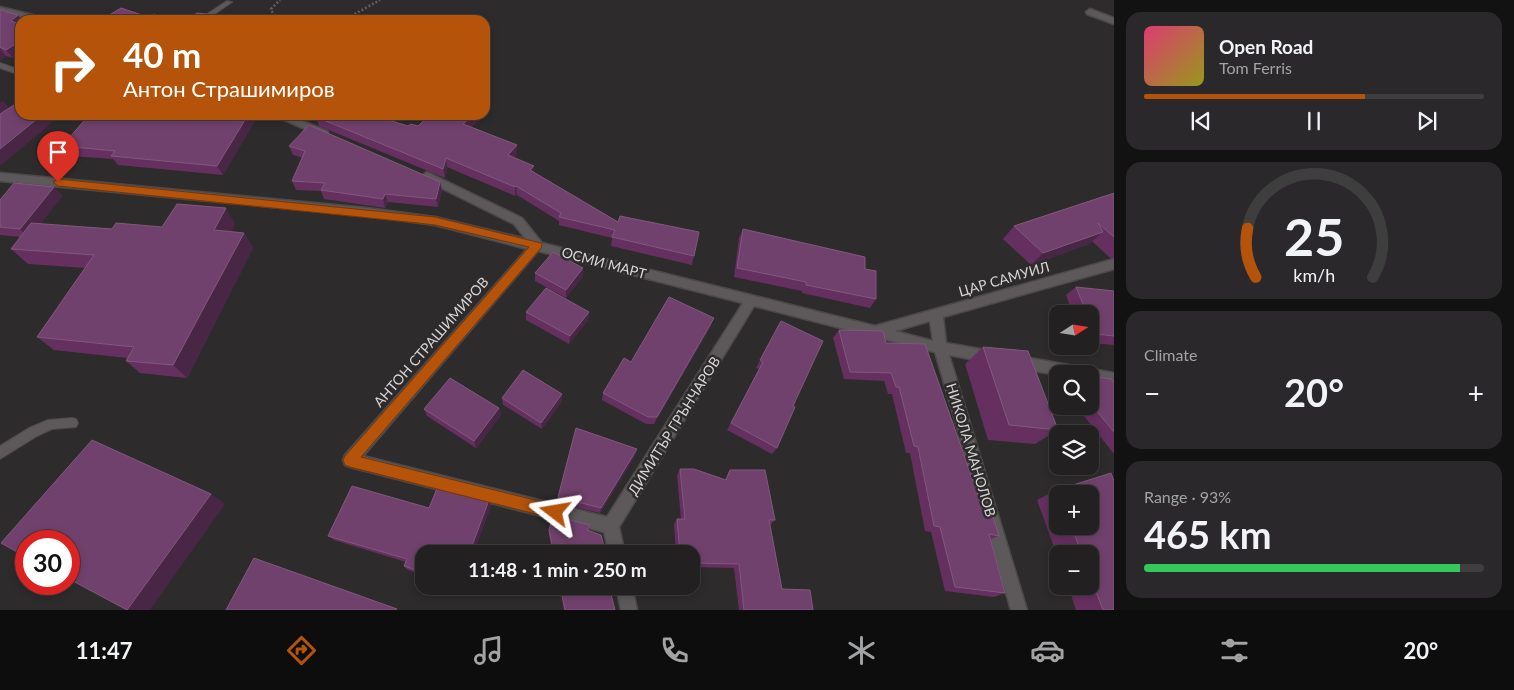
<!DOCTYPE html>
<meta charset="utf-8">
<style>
:root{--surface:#222021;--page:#2a282a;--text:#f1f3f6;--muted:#a2a3a5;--line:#3f3e3f;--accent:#b45309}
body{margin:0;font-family:Lato,sans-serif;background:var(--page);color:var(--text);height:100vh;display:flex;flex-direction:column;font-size:19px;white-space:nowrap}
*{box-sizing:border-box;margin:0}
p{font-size:16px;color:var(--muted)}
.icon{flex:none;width:28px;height:28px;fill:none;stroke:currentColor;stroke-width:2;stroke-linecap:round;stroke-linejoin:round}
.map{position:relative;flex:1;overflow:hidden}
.details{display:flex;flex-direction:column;gap:12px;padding:12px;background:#131212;width:400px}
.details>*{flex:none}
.hud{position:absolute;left:15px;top:15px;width:475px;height:105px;border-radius:15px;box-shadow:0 2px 8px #0003,0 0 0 1px var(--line);background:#b45309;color:#fff;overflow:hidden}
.needle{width:32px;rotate:78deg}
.tools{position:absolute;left:1049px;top:305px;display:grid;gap:10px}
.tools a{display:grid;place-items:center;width:50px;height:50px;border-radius:10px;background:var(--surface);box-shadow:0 2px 8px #0003,0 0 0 1px var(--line);font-size:25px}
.speed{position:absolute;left:15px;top:530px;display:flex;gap:10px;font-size:25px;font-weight:700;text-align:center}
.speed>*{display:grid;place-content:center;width:65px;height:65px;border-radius:50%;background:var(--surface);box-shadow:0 2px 8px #0003,0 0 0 1px var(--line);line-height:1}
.speed .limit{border:8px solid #d22;background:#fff;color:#111}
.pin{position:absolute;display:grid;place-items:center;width:42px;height:42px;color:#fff;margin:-51px -21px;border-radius:50% 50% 50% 0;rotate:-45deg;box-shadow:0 0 5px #0007}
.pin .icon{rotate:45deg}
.me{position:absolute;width:55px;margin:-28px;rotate:284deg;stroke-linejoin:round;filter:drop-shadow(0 0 4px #0008)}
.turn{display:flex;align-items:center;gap:18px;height:105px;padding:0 25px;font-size:22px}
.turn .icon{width:65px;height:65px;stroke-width:2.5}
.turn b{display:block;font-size:35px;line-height:42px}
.big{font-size:38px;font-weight:700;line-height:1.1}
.details .card{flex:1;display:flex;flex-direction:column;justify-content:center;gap:8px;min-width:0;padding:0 18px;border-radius:15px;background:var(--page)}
.details .dial{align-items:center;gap:0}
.dial svg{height:130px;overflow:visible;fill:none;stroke:var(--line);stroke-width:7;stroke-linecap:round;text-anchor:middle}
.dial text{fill:var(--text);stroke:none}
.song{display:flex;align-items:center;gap:15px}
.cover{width:60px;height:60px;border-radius:8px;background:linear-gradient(135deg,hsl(340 70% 55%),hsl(60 70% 35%))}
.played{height:5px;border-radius:2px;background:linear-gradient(90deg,var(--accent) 65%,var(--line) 65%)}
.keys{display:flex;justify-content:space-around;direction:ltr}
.heat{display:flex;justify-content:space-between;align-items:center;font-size:28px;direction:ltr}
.charge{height:8px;border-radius:4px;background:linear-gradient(90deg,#34c759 93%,var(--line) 0)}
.trip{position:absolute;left:415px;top:545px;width:285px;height:50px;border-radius:15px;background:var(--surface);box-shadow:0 2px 8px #0003,0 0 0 1px var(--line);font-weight:700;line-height:50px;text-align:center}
.tabs{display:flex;height:80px;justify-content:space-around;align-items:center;background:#0e0d0d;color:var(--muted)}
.tabs .icon{width:35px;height:35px}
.tabs .current{color:var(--accent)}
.tabs b{font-size:22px;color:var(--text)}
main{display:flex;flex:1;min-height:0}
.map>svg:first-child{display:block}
</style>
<main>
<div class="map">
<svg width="1114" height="610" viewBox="0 0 1114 610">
<rect width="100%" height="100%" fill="#2e2b2c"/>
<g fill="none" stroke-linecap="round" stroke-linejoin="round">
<g stroke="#4c494a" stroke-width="2">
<g id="service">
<polygon points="227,1 232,2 206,20 198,20"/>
<polygon points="0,63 20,70 20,75 0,68"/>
<polygon points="72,418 76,419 78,423 76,427 52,429 37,436 0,459 0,446 29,428 48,420"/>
</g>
</g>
<g stroke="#4c494a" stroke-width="3">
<g id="minor">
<polygon points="0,7 45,18 46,20 31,20 0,13"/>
<polygon points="1090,9 1114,18 1114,24 1087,14 1086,12"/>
<polygon points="273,115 287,115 327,131 328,133 323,136 319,135"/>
<path d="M427 172 522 218 542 243 875 326 1114 259V269L943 317 946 343 991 351 996 353 998 357 996 361 991 363 949 355 1027 610H1011L935 352 754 306 619 527 625 554H609L604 532 350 467 345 465 343 460 345 455 527 249 435 225 367 216 0 181V173L367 208 435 217 526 239 514 224 423 179 422 176ZM538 251 743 303 607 517 363 456ZM930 321 933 341 895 331Z"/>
<polygon points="1018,356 1114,373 1114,385 1090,381 1090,374 1058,375 1018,368 1013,366 1011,362 1013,358"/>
<polygon points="616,586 632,586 637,610 621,610"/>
</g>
</g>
<g stroke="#625f60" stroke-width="2.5" stroke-dasharray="2 2" stroke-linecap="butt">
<polyline points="276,20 271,9 280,0"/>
<polyline points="344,20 380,0"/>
</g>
<use href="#service" fill="#5d595a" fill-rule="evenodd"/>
<use href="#minor" fill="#5d595a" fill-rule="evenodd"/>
</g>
<g fill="#652f60" fill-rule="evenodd">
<polygon points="0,10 13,58 6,56 0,60"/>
<polygon points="312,115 372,115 408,126 418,126 484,115 471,127 517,145 517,154 514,158 534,166 534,173 618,222 694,256 692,265 611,246 612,238 559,225 559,221 517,195 515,196 447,167 445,178 319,126 316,117 316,116"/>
<polygon points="255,120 223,175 118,165 113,159 70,156 62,146"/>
<polygon points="289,146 442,190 438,207 388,202 385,208 324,199 321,191 296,190 292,181 303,158 293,155"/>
<polygon points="54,187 62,196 40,224 112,229 235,224 231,231 244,233 253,248 187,378 140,373 126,361 127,358 54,350 37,337 85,268 28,264 11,249 20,237 0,235 0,200"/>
<polygon points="1114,193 1114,258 1110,258 1092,241 1089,244 1031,265 1003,239 1014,226"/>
<polygon points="743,229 865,269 876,299 870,308 802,293 802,291 734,277 739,238"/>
<polygon points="583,268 583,276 566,298 535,281 535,273"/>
<polygon points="1076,287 1114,291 1114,345 1090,343 1090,314 1073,314 1066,295"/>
<polygon points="526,312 589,312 588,320 569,344 526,320"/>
<polygon points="781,321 793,406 777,448 772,454 727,430 759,369 756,368"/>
<polygon points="711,326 654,424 646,424 602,400 603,393 631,362"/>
<polygon points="839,330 886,343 999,536 991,539 1005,593 994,597 945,591 931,532 925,531 910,453 906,453 892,394 888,394 884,381 844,379 833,338"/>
<polygon points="983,347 1058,430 1035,444 988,440 965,364"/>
<polygon points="1058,376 1058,384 1054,379"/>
<polygon points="1090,376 1114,383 1114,454 1076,406 1090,406"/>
<polygon points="502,398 562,401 542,429 503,405"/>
<polygon points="499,408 501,415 476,448 427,416 424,409"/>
<polygon points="635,456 600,513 558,503 558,497"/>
<polygon points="680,469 725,480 730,470 775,520 770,525 782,589 813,610 739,610 734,568 691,567 691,554 676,554 674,524 677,519 681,519 677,475"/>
<path d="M1111 473 1114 481V610H1076L1068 586H1090V554H1058V558L1037 500 1057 490ZM1058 494H1090V526H1058Z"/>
<polygon points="489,500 491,506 473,554 424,554 424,576 408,570 404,566 406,562 334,540 328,536 429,508"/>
<polygon points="590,525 589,531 606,554 553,554 549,535 549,530"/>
<polygon points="560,586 609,586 615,610 564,610"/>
</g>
<g fill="#4a2646">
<polygon points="18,15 22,20 20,20 20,27 11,21"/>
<polygon points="20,41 20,54 13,58 6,50"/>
<polygon points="0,48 6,56 0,60"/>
<polygon points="3,101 11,110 0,118 0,103"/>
<polygon points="42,115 61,115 0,166 0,149"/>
<polygon points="248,115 262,115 255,120 223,175 217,166"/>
<polygon points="473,115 484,115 464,133 463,124"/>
<polygon points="517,145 517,154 509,164 508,155"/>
<polygon points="446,158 447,167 445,178 443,169"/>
<polygon points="534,166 534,175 530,170"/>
<polygon points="440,182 442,190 438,207 436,199"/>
<polygon points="516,186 517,195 515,196 515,187"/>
<polygon points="54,187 62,196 29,238 20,229"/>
<polygon points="385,194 388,202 385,208 383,199"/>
<polygon points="226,208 235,224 224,245 214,230"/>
<polygon points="1103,232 1089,244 1031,265 1043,253"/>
<polygon points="244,233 253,248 187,378 173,365"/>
<polygon points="583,268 583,276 566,298 566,290"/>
<polygon points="589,312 588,320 569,344 570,336"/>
<polygon points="714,318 711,326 654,424 657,417"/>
<polygon points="562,394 562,401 542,429 541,423"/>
<polygon points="499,408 501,415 476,448 474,441"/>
<polygon points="637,449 635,456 600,513 601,508"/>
<polygon points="211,494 225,504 150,610 127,610"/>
<polygon points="489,500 491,506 473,554 469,554"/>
</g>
<g fill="#71416d" stroke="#81587d">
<polygon points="121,8 148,17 154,14 174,20 101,20"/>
<polygon points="0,10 18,15 11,21 20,24 20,41 6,50 0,47"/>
<polygon points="197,13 216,15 217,20 186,20"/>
<polygon points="14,105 19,107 20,106 20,115 42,115 0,149 0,114"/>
<polygon points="89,115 248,115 217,166 111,156 115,151 62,146"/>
<polygon points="318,115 372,115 408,126 411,124 418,126 430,115 473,115 463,124 517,145 508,155 534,166 530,170 618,222 620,216 699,232 694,256 612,237 615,230 559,217 561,213 516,186 515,187 446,158 443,169 316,117"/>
<polygon points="309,125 440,182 436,199 385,194 383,199 321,190 325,183 292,181 305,151 289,146"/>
<polygon points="14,183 54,187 20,229 0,227 0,200"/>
<polygon points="1114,193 1114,237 1098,223 1103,232 1043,253 1014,226"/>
<polygon points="177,204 226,208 214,230 244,233 173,365 126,361 134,347 37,337 94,255 11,249 31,223 112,229 116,223 162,227"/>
<polygon points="743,229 865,257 865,269 876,271 876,299 806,285 806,282 737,268"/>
<polygon points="553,252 583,268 566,290 535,273"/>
<polygon points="1076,287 1114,291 1114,336 1095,334 1090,321 1090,314 1087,314"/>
<polygon points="546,288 589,312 570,336 526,312"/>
<polygon points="669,297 714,318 657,417 648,417 603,393 624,358 631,362"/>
<polygon points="781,321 823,341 793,406 795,407 777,448 731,423 763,362 760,360"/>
<polygon points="839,330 883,331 886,343 925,344 982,506 989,504 999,536 989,534 1005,593 955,587 940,527 934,526 918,447 914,446 899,387 896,387 891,373 850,372"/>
<polygon points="983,347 1028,351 1058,430 1009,425"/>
<polygon points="523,370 562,394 541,423 502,398"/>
<polygon points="1064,372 1078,374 1066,374"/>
<polygon points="1090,376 1111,379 1114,383 1114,432 1090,403"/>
<polygon points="450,378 499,408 474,441 424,409"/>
<polygon points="576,428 637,449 601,508 558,497"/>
<polygon points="92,440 211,494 127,610 69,579 69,541 26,541 26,557 1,543"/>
<polygon points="680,469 694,469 726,480 730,470 765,470 775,520 769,520 782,589 810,590 813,610 744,610 739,564 691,563 691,554 680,554 677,519 685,519"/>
<polygon points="1111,473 1114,481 1114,610 1103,610 1090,576 1090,554 1082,554 1071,526 1090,526 1090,494 1059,494 1057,490"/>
<polygon points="352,486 429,508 438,486 489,500 469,554 424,554 424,573 404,566 407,559 328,536"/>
<polygon points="553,516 590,525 587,530 601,535 606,554 554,554 549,530"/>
<polygon points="254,558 397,609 396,610 226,610"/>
<polygon points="560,586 609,586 615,610 565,610"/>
</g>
<polygon fill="#b45309" stroke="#753606" points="58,179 435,217 541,243 542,245 541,248 361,457 555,505 560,507 562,512 560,517 555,519 350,467 345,465 343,460 345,456 529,247 435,225 418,223 58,186 53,182"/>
<g text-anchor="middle" stroke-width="5" stroke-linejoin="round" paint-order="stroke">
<g font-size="14" fill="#d7d5d6" stroke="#2e2b2c">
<text transform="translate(604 263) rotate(15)" y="5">ОСМИ МАРТ</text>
<text transform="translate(1004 279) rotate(-16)" y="5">ЦАР САМУИЛ</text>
<text transform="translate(431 342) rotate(-49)" y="5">АНТОН СТРАШИМИРОВ</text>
<text transform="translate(674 426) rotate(-58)" y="5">ДИМИТЪР ГРЪНЧАРОВ</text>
<text transform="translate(971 450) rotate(73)" y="5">НИКОЛА МАНОЛОВ</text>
</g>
</g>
</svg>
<div class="tools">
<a><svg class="needle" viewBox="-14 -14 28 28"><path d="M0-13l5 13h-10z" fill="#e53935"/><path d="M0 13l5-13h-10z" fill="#a2a3a5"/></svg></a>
<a><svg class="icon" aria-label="search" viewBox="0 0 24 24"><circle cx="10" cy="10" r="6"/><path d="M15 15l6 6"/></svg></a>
<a><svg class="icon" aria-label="layers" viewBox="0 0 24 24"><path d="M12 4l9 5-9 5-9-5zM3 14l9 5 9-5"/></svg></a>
<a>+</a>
<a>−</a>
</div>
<div class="speed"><div class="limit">30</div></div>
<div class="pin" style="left:58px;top:182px;background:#d93025"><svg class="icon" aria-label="arrive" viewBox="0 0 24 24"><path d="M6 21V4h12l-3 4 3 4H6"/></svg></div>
<svg class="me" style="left:555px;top:512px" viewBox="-20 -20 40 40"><path d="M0-17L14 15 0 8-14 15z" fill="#b45309" stroke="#fff" stroke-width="4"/></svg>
<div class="trip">11:48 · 1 min · 250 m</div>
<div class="hud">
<div class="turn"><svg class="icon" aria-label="right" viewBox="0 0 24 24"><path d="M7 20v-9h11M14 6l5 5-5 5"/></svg><div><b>40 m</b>Антон Страшимиров</div></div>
</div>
</div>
<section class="details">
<div class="card">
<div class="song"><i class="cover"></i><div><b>Open Road</b><p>Tom Ferris</p></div></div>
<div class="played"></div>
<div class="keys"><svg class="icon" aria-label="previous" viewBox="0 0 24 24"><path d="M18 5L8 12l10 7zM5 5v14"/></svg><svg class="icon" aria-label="pause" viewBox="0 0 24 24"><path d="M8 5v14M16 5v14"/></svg><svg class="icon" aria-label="next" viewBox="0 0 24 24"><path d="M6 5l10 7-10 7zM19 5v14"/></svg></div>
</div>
<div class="card dial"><svg viewBox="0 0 100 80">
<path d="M14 69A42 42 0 1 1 86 69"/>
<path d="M14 69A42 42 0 0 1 9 39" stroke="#b45309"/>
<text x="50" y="56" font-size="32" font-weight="700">25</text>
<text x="50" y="72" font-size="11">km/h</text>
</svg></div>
<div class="card"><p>Climate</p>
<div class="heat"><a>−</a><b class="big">20°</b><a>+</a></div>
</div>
<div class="card"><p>Range · 93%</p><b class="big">465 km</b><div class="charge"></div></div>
</section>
</main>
<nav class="tabs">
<b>11:47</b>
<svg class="icon current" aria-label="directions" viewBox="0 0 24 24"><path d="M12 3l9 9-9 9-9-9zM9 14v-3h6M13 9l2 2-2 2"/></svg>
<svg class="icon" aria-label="music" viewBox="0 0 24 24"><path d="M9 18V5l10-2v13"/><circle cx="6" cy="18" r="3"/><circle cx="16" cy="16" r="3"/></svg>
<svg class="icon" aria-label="phone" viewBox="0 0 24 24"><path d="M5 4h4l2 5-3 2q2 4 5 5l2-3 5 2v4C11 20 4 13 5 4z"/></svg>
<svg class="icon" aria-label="climate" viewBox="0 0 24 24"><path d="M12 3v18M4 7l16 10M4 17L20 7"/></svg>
<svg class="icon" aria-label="car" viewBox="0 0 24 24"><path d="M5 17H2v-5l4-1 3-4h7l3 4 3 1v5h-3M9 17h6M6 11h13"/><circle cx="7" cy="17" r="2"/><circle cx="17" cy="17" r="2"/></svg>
<svg class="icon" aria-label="filters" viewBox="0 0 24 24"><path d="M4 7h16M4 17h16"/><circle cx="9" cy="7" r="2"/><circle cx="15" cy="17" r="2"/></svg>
<b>20°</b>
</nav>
